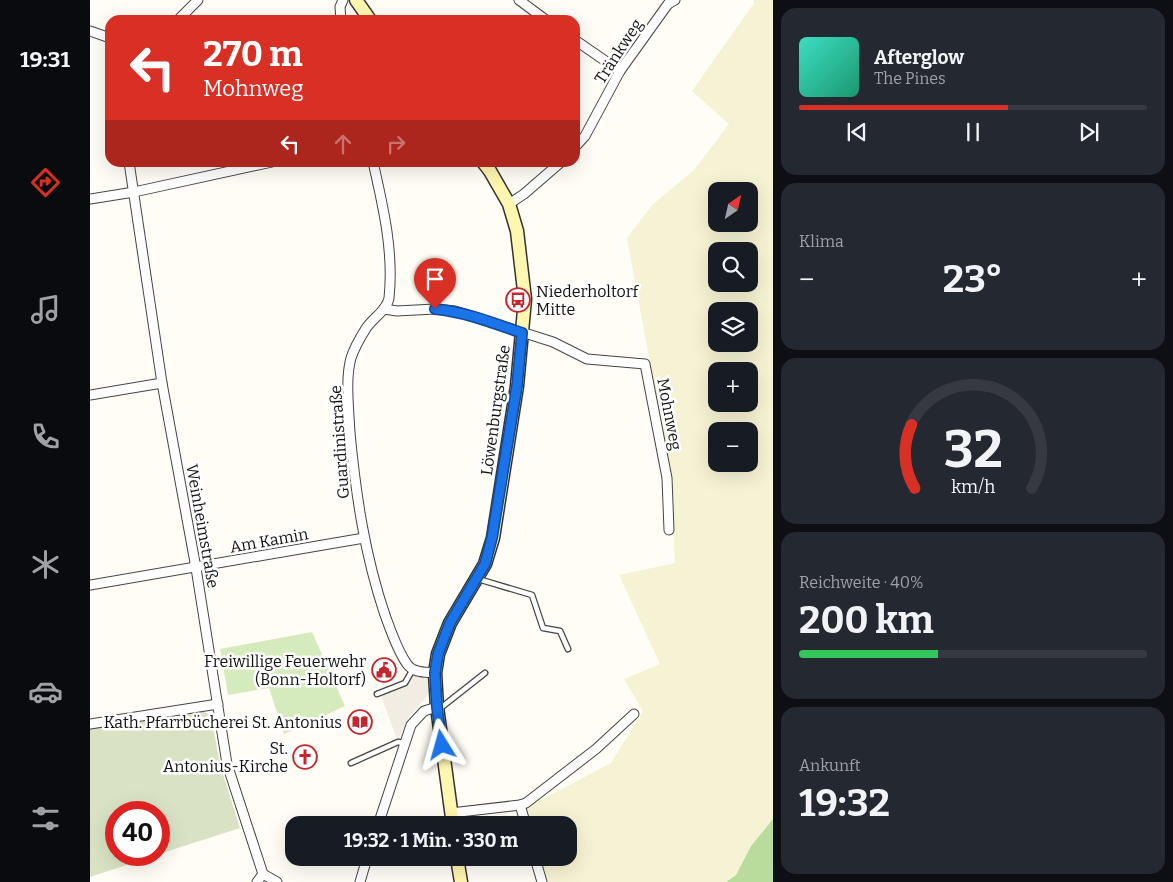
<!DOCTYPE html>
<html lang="de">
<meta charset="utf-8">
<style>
:root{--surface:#171b24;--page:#242831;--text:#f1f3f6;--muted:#9ea1a6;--line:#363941;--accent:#d93025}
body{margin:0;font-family:Bitter,serif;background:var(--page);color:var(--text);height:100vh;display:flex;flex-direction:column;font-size:19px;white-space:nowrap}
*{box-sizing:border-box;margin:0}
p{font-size:16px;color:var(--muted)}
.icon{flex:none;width:28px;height:28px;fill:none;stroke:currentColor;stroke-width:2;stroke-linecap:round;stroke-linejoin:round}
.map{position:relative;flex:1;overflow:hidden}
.details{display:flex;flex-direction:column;gap:8px;padding:8px;background:#0d0f14;width:400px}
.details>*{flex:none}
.hud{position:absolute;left:15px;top:15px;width:475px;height:152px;border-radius:15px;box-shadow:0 5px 20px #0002;background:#d93025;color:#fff;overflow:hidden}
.needle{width:32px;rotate:34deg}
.fabs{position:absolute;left:618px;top:182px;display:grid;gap:10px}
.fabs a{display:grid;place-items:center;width:50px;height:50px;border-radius:10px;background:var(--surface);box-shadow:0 5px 20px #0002;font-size:25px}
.speed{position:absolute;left:15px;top:801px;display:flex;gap:10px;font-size:25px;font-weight:700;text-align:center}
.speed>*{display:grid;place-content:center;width:65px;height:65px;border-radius:50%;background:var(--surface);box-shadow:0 5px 20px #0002;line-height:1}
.speed .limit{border:8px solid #d22;background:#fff;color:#111}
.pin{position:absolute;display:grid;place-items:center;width:42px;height:42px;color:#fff;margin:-51px -21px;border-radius:50% 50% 50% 0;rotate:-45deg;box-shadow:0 0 5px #0007}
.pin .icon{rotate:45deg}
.me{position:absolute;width:55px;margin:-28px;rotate:352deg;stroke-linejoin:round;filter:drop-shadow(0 0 4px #0008)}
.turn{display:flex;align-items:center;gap:18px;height:105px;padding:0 15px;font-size:22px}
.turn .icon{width:65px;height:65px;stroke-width:2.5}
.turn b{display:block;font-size:35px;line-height:42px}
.lanes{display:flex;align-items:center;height:48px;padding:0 15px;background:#0003;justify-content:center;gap:25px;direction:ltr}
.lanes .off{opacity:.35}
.big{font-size:38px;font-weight:700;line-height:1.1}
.details .tile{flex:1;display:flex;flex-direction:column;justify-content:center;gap:8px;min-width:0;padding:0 18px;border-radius:15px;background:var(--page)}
.details .dial{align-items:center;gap:0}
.dial svg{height:130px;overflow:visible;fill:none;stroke:var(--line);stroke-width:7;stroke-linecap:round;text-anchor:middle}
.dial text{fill:var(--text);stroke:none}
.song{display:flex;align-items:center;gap:15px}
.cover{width:60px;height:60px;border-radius:8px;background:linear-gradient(135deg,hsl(170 70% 55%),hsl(160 70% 35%))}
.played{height:5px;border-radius:2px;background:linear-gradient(90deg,var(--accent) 60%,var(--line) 60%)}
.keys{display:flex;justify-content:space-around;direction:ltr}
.heat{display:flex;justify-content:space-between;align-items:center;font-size:28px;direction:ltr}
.charge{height:8px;border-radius:4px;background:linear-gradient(90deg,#34c759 40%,var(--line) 0)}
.trip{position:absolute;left:195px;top:816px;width:292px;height:50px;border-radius:15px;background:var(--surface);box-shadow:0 5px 20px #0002;font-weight:700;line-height:50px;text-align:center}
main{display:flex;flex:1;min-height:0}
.tab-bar{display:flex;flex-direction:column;width:90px;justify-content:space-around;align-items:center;background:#090b0e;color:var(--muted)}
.tab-bar .icon{width:35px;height:35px}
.tab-bar .on{color:var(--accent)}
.tab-bar b{font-size:22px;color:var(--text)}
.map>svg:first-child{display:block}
</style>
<main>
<nav class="tab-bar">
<b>19:31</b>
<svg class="icon on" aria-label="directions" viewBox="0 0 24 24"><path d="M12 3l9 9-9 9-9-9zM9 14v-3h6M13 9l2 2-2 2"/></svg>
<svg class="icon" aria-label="music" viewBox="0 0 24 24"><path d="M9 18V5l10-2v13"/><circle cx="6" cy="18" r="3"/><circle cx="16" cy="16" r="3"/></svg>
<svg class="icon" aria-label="phone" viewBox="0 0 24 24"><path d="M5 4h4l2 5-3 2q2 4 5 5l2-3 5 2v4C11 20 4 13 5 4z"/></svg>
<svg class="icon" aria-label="climate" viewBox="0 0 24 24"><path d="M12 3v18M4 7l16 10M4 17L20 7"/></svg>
<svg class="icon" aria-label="car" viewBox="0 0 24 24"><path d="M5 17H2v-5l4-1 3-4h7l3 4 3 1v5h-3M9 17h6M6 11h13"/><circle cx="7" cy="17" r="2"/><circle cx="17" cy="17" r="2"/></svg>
<svg class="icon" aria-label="filters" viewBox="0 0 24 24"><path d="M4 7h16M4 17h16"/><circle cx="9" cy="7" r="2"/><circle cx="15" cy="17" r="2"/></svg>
</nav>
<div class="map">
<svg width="683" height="882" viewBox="0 0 683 882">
<rect width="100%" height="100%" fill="#fffdf5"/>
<path fill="#f6f3d4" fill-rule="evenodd" d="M663 0H683V819L661 846 646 875 636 882H450L443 858H479V825H434L430 811 521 763 553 711 534 679 570 664 529 575 585 563 581 477 537 238 563 204 604 170 639 124 602 91 664 3ZM626 191H659V224H626ZM626 251H659V284H626ZM626 311H659V344H626ZM626 371H659V404H626ZM626 431H659V464H626Z"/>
<polygon fill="#d5ebbd" points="222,632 255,706 194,734 179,688 138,695 130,649"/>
<polygon fill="#b9dc9c" points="683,819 683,882 636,882 646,875 661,846"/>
<polygon fill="#d9e3c4" points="109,710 121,715 130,765 150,828 69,854 69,812 26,812 26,855 67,855 0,877 0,729"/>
<polygon fill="#f1ede2" points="323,675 339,678 340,687 336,697 317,720 308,742 291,696 318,685"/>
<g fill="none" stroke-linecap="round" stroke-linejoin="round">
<g stroke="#444" stroke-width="7">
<g id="lane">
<polyline points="388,579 442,595 453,628 470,631 478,649"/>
<polyline points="287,694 315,683 323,669"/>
<polyline points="348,710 395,673"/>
<polyline points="261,763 308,742 314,743"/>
</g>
</g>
<g stroke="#444" stroke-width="11">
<g id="street">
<polyline points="429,0 456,20"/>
<polyline points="88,20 108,0"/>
<polyline points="251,20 250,7 253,0"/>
<polyline points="0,31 20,38"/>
<polyline points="485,40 530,71"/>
<polyline points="485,147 495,136 530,71 578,4 585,0"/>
<polyline points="39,162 72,383 106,568 137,764 173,874 187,882"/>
<path d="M283 162C293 206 304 252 299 298 297 311 281 319 275 330 270 338 264 349 261 358 255 379 259 411 260 433 266 496 275 556 295 615 301 631 307 650 317 664 323 673 335 672 345 673"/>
<polyline points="0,199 44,192 182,162"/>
<polyline points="419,204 434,194 471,162"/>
<polyline points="294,309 307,311 345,309 365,311 463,342 497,359 555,364 577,478 579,530"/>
<polyline points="0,395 72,383"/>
<polyline points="0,585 274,538"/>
<polyline points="0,724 128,704"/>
<polyline points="430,805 436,825"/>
<polyline points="361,813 430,805 436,803 506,749 544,714"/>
<polyline points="288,825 321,725 334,711 347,707"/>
<polyline points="445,858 452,882"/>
<polyline points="167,882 173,874"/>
<polyline points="270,882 277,858"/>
</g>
</g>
<g stroke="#333" stroke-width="15">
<g id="secondary">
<polyline points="266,0 280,20"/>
<polyline points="363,825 347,707 345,673 348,654 360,623 395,564 403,538 427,386 435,299 427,231 419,204 400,171 393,162"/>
<polyline points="367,858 371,882"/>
</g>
</g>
<use href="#lane" stroke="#fff" stroke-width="4.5"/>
<use href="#street" stroke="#fff" stroke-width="9"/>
<use href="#secondary" stroke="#fff6b0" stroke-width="12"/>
</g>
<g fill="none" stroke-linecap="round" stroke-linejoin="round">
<g stroke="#114b97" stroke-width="12">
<path id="route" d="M345 309C376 312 403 323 432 333L427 386 402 538 395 564 360 623 348 654 345 673 347 707 352 745"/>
</g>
<use href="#route" stroke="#1a73e8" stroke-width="9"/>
</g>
<defs>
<g id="bus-ring" transform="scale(1.25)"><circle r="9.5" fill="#fff" stroke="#c4262e" stroke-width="1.5"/><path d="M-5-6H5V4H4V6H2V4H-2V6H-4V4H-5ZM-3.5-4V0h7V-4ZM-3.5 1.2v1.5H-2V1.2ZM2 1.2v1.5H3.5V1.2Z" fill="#c4262e"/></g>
<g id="civic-ring" transform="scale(1.25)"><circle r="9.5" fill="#fff" stroke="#c4262e" stroke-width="1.5"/><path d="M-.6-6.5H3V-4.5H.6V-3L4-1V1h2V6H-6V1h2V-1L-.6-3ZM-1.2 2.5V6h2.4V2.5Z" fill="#c4262e"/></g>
<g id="library-ring" transform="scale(1.25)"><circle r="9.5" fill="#fff" stroke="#c4262e" stroke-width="1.5"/><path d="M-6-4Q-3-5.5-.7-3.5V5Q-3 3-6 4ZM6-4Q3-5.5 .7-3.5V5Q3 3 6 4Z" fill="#c4262e"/></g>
<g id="church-ring" transform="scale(1.25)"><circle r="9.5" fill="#fff" stroke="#c4262e" stroke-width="1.5"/><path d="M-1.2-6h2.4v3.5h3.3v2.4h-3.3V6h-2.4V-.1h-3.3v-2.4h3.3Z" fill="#c4262e"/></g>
</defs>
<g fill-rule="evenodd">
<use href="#bus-ring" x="428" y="300"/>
<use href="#civic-ring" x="294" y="670"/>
<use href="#library-ring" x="270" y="722"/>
<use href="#church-ring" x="215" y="757"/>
</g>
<g text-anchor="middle" stroke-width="5" stroke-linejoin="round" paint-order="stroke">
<g font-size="16" fill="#111" stroke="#fff">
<text transform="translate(528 51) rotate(-57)" y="6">Tränkweg</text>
<text transform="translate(405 410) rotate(-82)" y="6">Löwenburgstraße</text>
<text transform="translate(580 414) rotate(79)" y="6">Mohnweg</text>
<text transform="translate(249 442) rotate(-94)" y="6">Guardinistraße</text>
<text transform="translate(113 526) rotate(80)" y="6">Weinheimstraße</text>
<text transform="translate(179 540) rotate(-10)" y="6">Am Kamin</text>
</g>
<g font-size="16" fill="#111" stroke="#fff" text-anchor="end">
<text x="446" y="297" text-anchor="start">Niederholtorf<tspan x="446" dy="18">Mitte</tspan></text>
<text x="276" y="667">Freiwillige Feuerwehr<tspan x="276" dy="18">(Bonn-Holtorf)</tspan></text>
<text x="252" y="728">Kath. Pfarrbücherei St. Antonius</text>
<text x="198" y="754">St.<tspan x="198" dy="18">Antonius-Kirche</tspan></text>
</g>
</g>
</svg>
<div class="fabs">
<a><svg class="needle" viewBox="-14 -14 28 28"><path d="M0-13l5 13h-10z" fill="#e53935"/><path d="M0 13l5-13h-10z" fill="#9ea1a6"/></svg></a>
<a><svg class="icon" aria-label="search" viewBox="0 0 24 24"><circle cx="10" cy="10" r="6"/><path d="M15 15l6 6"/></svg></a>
<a><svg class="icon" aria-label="layers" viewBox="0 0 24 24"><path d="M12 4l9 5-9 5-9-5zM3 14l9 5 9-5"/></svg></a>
<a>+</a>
<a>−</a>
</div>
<div class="speed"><div class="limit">40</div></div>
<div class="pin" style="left:345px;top:309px;background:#d93025"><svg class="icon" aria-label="arrive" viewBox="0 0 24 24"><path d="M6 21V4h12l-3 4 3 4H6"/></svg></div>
<svg class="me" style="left:352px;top:745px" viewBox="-20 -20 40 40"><path d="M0-17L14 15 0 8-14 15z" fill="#1a73e8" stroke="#fff" stroke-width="4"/></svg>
<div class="trip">19:32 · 1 Min. · 330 m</div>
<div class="hud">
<div class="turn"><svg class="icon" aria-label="left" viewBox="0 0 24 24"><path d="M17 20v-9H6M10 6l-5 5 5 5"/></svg><div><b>270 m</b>Mohnweg</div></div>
<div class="lanes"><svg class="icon" aria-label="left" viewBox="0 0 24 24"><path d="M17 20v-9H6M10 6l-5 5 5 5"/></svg><svg class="icon off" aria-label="ahead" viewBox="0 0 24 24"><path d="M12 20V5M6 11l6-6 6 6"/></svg><svg class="icon off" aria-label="right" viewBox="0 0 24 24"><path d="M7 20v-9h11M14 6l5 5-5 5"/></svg></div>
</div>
</div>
<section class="details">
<div class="tile">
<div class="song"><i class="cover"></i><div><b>Afterglow</b><p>The Pines</p></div></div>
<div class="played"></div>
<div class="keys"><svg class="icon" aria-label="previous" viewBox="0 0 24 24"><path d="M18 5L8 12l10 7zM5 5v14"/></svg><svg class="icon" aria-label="pause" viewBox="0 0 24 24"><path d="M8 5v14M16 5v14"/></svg><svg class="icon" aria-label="next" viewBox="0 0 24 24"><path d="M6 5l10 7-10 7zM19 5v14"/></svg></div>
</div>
<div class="tile"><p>Klima</p>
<div class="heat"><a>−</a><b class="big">23°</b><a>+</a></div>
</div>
<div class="tile dial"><svg viewBox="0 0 100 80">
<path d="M14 69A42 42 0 1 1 86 69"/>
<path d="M14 69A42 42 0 0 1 12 30" stroke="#d93025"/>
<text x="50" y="56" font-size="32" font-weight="700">32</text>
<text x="50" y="72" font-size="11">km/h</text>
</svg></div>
<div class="tile"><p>Reichweite · 40%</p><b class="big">200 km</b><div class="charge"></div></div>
<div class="tile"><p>Ankunft</p><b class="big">19:32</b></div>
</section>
</main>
